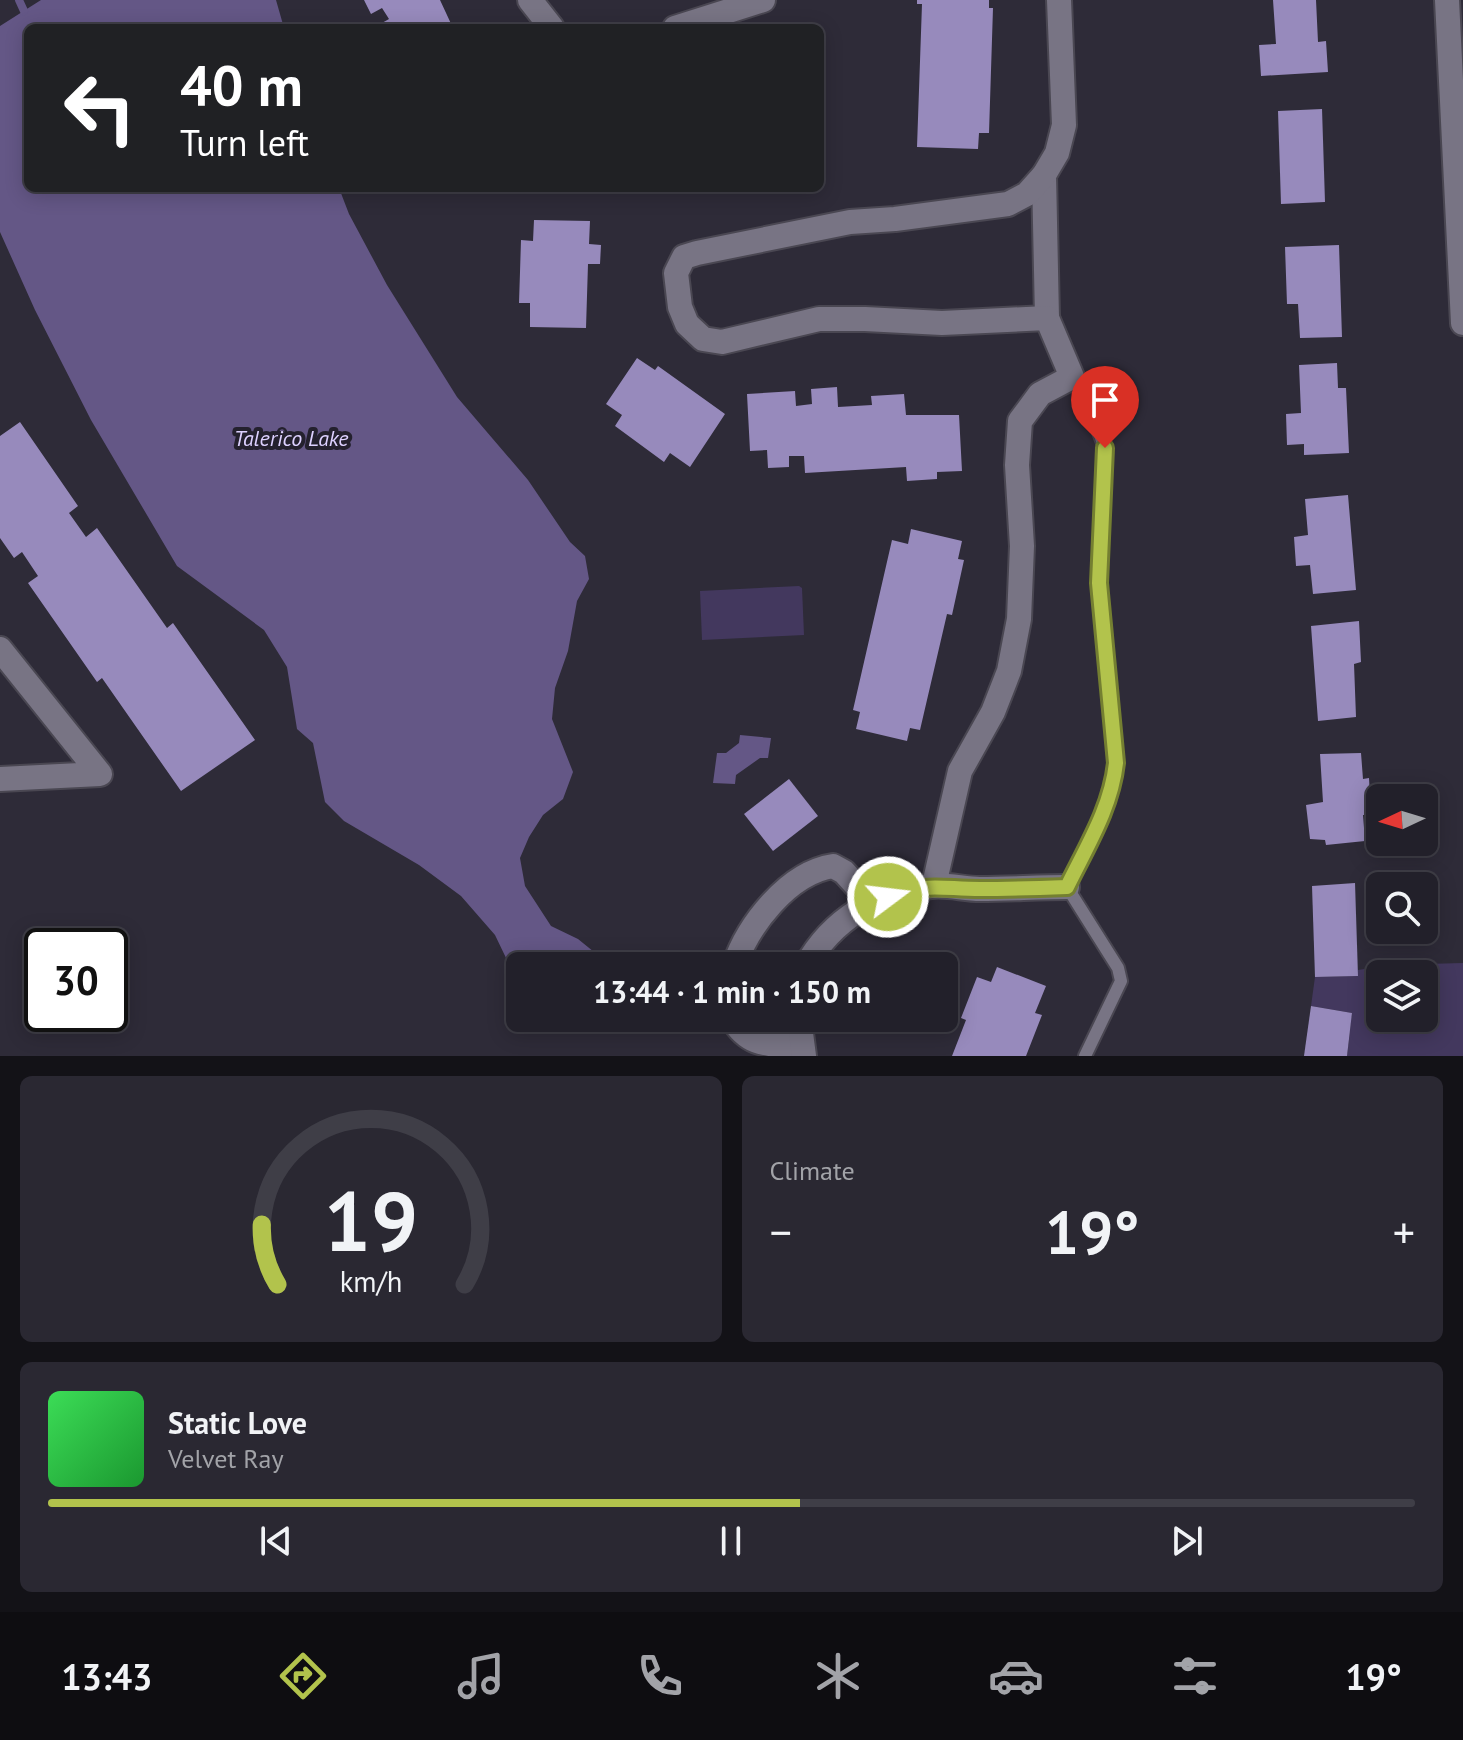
<!DOCTYPE html>
<meta charset="utf-8">
<style>
:root{--surface:#22202a;--page:#2a2832;--text:#f1f3f6;--muted:#a2a3a8;--line:#3f3e47;--accent:#b2c34c}
body{margin:0;font-family:"PT Sans",sans-serif;background:var(--page);color:var(--text);height:100vh;display:flex;flex-direction:column;font-size:30px;white-space:nowrap}
*{box-sizing:border-box;margin:0}
p{font-size:26px;color:var(--muted)}
.icon{flex:none;width:44px;height:44px;fill:none;stroke:currentColor;stroke-width:2;stroke-linecap:round;stroke-linejoin:round}
.map{position:relative;height:1056px;overflow:hidden}
.panel{display:flex;flex-direction:column;gap:20px;padding:20px;background:#131217;flex:1}
.panel>*{flex:none}
.banner{position:absolute;left:24px;top:24px;width:800px;height:168px;border-radius:12px;box-shadow:0 4px 20px #0003,0 0 0 2px var(--line);background:#202124;color:#fff;overflow:hidden}
.needle{width:52px;rotate:266deg}
.controls{position:absolute;left:1366px;top:784px;display:grid;gap:16px}
.controls a{display:grid;place-items:center;width:72px;height:72px;border-radius:12px;background:var(--surface);box-shadow:0 4px 20px #0003,0 0 0 2px var(--line);font-size:40px}
.speed{position:absolute;left:24px;top:928px;display:flex;gap:16px;font-size:40px;font-weight:700;text-align:center}
.speed>*{display:grid;place-content:center;width:104px;height:104px;border-radius:50%;background:var(--surface);box-shadow:0 4px 20px #0003,0 0 0 2px var(--line);line-height:1}
.speed .limit{border:4px solid #111;border-radius:12px;background:#fff;color:#111}
.pin{position:absolute;display:grid;place-items:center;width:68px;height:68px;color:#fff;margin:-82px -34px;border-radius:50% 50% 50% 0;rotate:-45deg;box-shadow:0 0 8px #0007}
.pin .icon{rotate:45deg}
.me{position:absolute;width:88px;margin:-44px;rotate:75deg;stroke-linejoin:round;filter:drop-shadow(0 0 6px #0008)}
.turn{display:flex;align-items:center;gap:28px;height:168px;padding:0 24px;font-size:36px}
.turn .icon{width:104px;height:104px;stroke-width:2.5}
.turn b{display:block;font-size:56px;line-height:68px}
.big{font-size:60px;font-weight:700;line-height:1.1}
.panel .widget{flex:1;display:flex;flex-direction:column;justify-content:center;gap:12px;min-width:0;padding:0 28px;border-radius:12px;background:var(--page)}
.panel .dial{align-items:center;gap:0}
.dial svg{height:208px;overflow:visible;fill:none;stroke:var(--line);stroke-width:7;stroke-linecap:round;text-anchor:middle}
.dial text{fill:var(--text);stroke:none}
.song{display:flex;align-items:center;gap:24px}
.cover{width:96px;height:96px;border-radius:12px;background:linear-gradient(135deg,hsl(130 70% 55%),hsl(130 70% 35%))}
.played{height:8px;border-radius:4px;background:linear-gradient(90deg,var(--accent) 55%,var(--line) 55%)}
.keys{display:flex;justify-content:space-around;direction:ltr}
.heat{display:flex;justify-content:space-between;align-items:center;font-size:44px;direction:ltr}
.panel .tiles{flex:1;display:grid;gap:20px;grid-template-columns:1fr 1fr}
.widget:last-child{grid-column:span 2}
.trip{position:absolute;left:506px;top:952px;width:452px;height:80px;border-radius:12px;background:var(--surface);box-shadow:0 4px 20px #0003,0 0 0 2px var(--line);font-weight:700;line-height:80px;text-align:center}
.tab-bar{display:flex;height:128px;justify-content:space-around;align-items:center;background:#0e0d11;color:var(--muted)}
.tab-bar .icon{width:56px;height:56px}
.tab-bar .selected{color:var(--accent)}
.tab-bar b{font-size:36px;color:var(--text)}
.map>svg:first-child{display:block}
</style>
<div class="map">
<svg width="1463" height="1056" viewBox="0 0 1463 1056">
<rect width="100%" height="100%" fill="#2e2b38"/>
<g fill="#43385e" fill-rule="evenodd">
<polygon points="799,586 802,588 804,635 702,640 700,591"/>
<path d="M1463 963V1056H1347L1352 1013 1311 1006 1315 977 1357 976 1358 970 1390 965ZM1380 974H1424V1018H1380Z"/>
</g>
<g fill="#645786">
<polygon points="41,0 276,0 284,28 28,28 28,188 339,188 349,214 387,285 457,397 528,480 570,542 585,556 589,579 577,601 568,651 555,688 552,719 573,772 563,799 543,815 529,837 520,858 525,886 551,926 578,939 599,956 601,966 520,966 520,987 495,935 461,896 419,865 344,821 325,802 313,743 297,729 287,667 264,630 177,566 91,420 35,310 0,232 0,26"/>
<polygon points="740,735 771,738 768,758 760,758 736,775 735,784 713,783 717,753 726,753 739,743"/>
</g>
<g fill="none" stroke-linecap="round" stroke-linejoin="round">
<polyline stroke="#645786" stroke-width="8" points="19,0 24,11"/>
</g>
<g fill="#978abc">
<polygon points="364,0 440,0 453,28 373,28 389,19 382,8 371,14"/>
<polygon points="917,0 989,0 989,8 993,8 989,133 979,133 978,149 917,147 922,4 917,4"/>
<polygon points="1273,0 1316,0 1318,42 1326,41 1328,72 1261,76 1259,45 1276,44"/>
<polygon points="1322,109 1325,202 1281,204 1278,111"/>
<polygon points="534,220 590,221 589,244 601,245 600,264 588,264 586,328 530,327 530,303 519,303 520,272 521,240 533,241"/>
<polygon points="1339,245 1342,337 1300,338 1298,304 1287,304 1285,247"/>
<polygon points="637,358 655,370 658,366 725,414 690,467 670,453 664,462 615,426 622,415 606,404"/>
<polygon points="1337,363 1338,388 1346,388 1349,453 1304,455 1304,444 1287,445 1286,414 1301,413 1299,365"/>
<polygon points="837,387 838,407 872,405 871,396 904,394 906,415 959,415 962,471 937,472 937,479 907,481 906,467 805,473 804,456 789,456 789,467 768,468 767,450 750,451 747,394 795,391 796,406 812,404 811,389"/>
<polygon points="20,422 78,506 69,513 86,537 97,528 167,628 173,623 255,740 181,791 102,678 97,682 28,583 38,576 22,552 14,558 0,538 0,436"/>
<polygon points="1348,495 1356,590 1313,594 1310,565 1296,566 1294,537 1308,535 1305,499"/>
<polygon points="911,529 962,541 958,559 964,560 952,615 947,614 920,730 910,728 907,741 856,729 860,712 853,710 892,540 908,544"/>
<polygon points="1359,621 1361,662 1354,664 1356,717 1318,721 1311,626"/>
<polygon points="1361,753 1363,779 1369,778 1371,815 1363,815 1365,841 1326,845 1325,840 1310,839 1306,805 1323,802 1320,754"/>
<polygon points="789,779 818,816 773,851 744,814"/>
<polygon points="1355,883 1358,976 1315,977 1312,886"/>
<polygon points="997,967 1046,986 1035,1013 1042,1015 1026,1056 952,1056 966,1020 961,1018 977,977 991,982"/>
<polygon points="1311,1006 1352,1013 1347,1056 1304,1056"/>
</g>
<g fill="none" stroke-linecap="round" stroke-linejoin="round">
<g stroke="#4a4752" stroke-width="16">
<path id="service" d="M1072 377 1089 406 1105 448 1099 583 1116 763C1111 808 1087 846 1067 887L1118 968 1121 981 1085 1056"/>
</g>
<g stroke="#4a4752" stroke-width="28">
<g id="minor">
<polyline points="530,0 552,28"/>
<polyline points="1447,0 1463,323"/>
<polyline points="675,28 763,0"/>
<polyline points="1044,175 1047,318"/>
<polyline points="0,649 100,774 0,779"/>
<polyline points="934,885 960,771 993,712 1009,671 1019,619 1022,546 1017,465 1020,421 1040,394 1072,377 1047,318 942,323 865,319 819,319 722,342 703,339 687,324 680,307 676,273 684,257 697,253 850,222 895,219 1008,204 1027,194 1044,175 1057,153 1064,125 1059,0"/>
<path d="M734 966C748 925 788 873 833 866L844 872 872 903"/>
<path d="M806 966C832 919 878 892 931 886 947 884 964 889 980 889 1009 889 1038 887 1067 887"/>
<path d="M732 1018C749 1048 771 1044 802 1047"/>
<polyline points="799,1018 804,1056"/>
</g>
</g>
<use href="#service" stroke="#787484" stroke-width="12"/>
<use href="#minor" stroke="#787484" stroke-width="24"/>
</g>
<g fill="none" stroke-linecap="round" stroke-linejoin="round">
<g stroke="#747f31" stroke-width="20">
<path id="route" d="M888 897C926 882 942 889 980 889 1009 889 1038 888 1067 887 1087 846 1111 808 1116 763L1099 583 1105 448"/>
</g>
<use href="#route" stroke="#b2c34c" stroke-width="14"/>
</g>
<g text-anchor="middle" stroke-width="8" stroke-linejoin="round" paint-order="stroke">
<g font-size="22" font-style="italic" fill="#ddd1ff" stroke="#24212e">
<text x="291" y="446">Talerico Lake</text>
</g>
</g>
</svg>
<div class="controls">
<a><svg class="needle" viewBox="-14 -14 28 28"><path d="M0-13l5 13h-10z" fill="#e53935"/><path d="M0 13l5-13h-10z" fill="#a2a3a8"/></svg></a>
<a><svg class="icon" aria-label="search" viewBox="0 0 24 24"><circle cx="10" cy="10" r="6"/><path d="M15 15l6 6"/></svg></a>
<a><svg class="icon" aria-label="layers" viewBox="0 0 24 24"><path d="M12 4l9 5-9 5-9-5zM3 14l9 5 9-5"/></svg></a>
</div>
<div class="speed"><div class="limit">30</div></div>
<div class="pin" style="left:1105px;top:448px;background:#d93025"><svg class="icon" aria-label="arrive" viewBox="0 0 24 24"><path d="M6 21V4h12l-3 4 3 4H6"/></svg></div>
<svg class="me" style="left:888px;top:897px" viewBox="-20 -20 40 40"><circle r="17" fill="#b2c34c" stroke="#fff" stroke-width="3"/><path d="M0-11L8 9 0 5-8 9z" fill="#fff"/></svg>
<div class="trip">13:44 · 1 min · 150 m</div>
<div class="banner">
<div class="turn"><svg class="icon" aria-label="left" viewBox="0 0 24 24"><path d="M17 20v-9H6M10 6l-5 5 5 5"/></svg><div><b>40 m</b>Turn left</div></div>
</div>
</div>
<section class="panel">
<div class="tiles">
<div class="widget dial"><svg viewBox="0 0 100 80">
<path d="M14 69A42 42 0 1 1 86 69"/>
<path d="M14 69A42 42 0 0 1 8 46" stroke="#b2c34c"/>
<text x="50" y="56" font-size="32" font-weight="700">19</text>
<text x="50" y="72" font-size="11">km/h</text>
</svg></div>
<div class="widget"><p>Climate</p>
<div class="heat"><a>−</a><b class="big">19°</b><a>+</a></div>
</div>
<div class="widget">
<div class="song"><i class="cover"></i><div><b>Static Love</b><p>Velvet Ray</p></div></div>
<div class="played"></div>
<div class="keys"><svg class="icon" aria-label="previous" viewBox="0 0 24 24"><path d="M18 5L8 12l10 7zM5 5v14"/></svg><svg class="icon" aria-label="pause" viewBox="0 0 24 24"><path d="M8 5v14M16 5v14"/></svg><svg class="icon" aria-label="next" viewBox="0 0 24 24"><path d="M6 5l10 7-10 7zM19 5v14"/></svg></div>
</div>
</div>
</section>
<nav class="tab-bar">
<b>13:43</b>
<svg class="icon selected" aria-label="directions" viewBox="0 0 24 24"><path d="M12 3l9 9-9 9-9-9zM9 14v-3h6M13 9l2 2-2 2"/></svg>
<svg class="icon" aria-label="music" viewBox="0 0 24 24"><path d="M9 18V5l10-2v13"/><circle cx="6" cy="18" r="3"/><circle cx="16" cy="16" r="3"/></svg>
<svg class="icon" aria-label="phone" viewBox="0 0 24 24"><path d="M5 4h4l2 5-3 2q2 4 5 5l2-3 5 2v4C11 20 4 13 5 4z"/></svg>
<svg class="icon" aria-label="climate" viewBox="0 0 24 24"><path d="M12 3v18M4 7l16 10M4 17L20 7"/></svg>
<svg class="icon" aria-label="car" viewBox="0 0 24 24"><path d="M5 17H2v-5l4-1 3-4h7l3 4 3 1v5h-3M9 17h6M6 11h13"/><circle cx="7" cy="17" r="2"/><circle cx="17" cy="17" r="2"/></svg>
<svg class="icon" aria-label="filters" viewBox="0 0 24 24"><path d="M4 7h16M4 17h16"/><circle cx="9" cy="7" r="2"/><circle cx="15" cy="17" r="2"/></svg>
<b>19°</b>
</nav>
